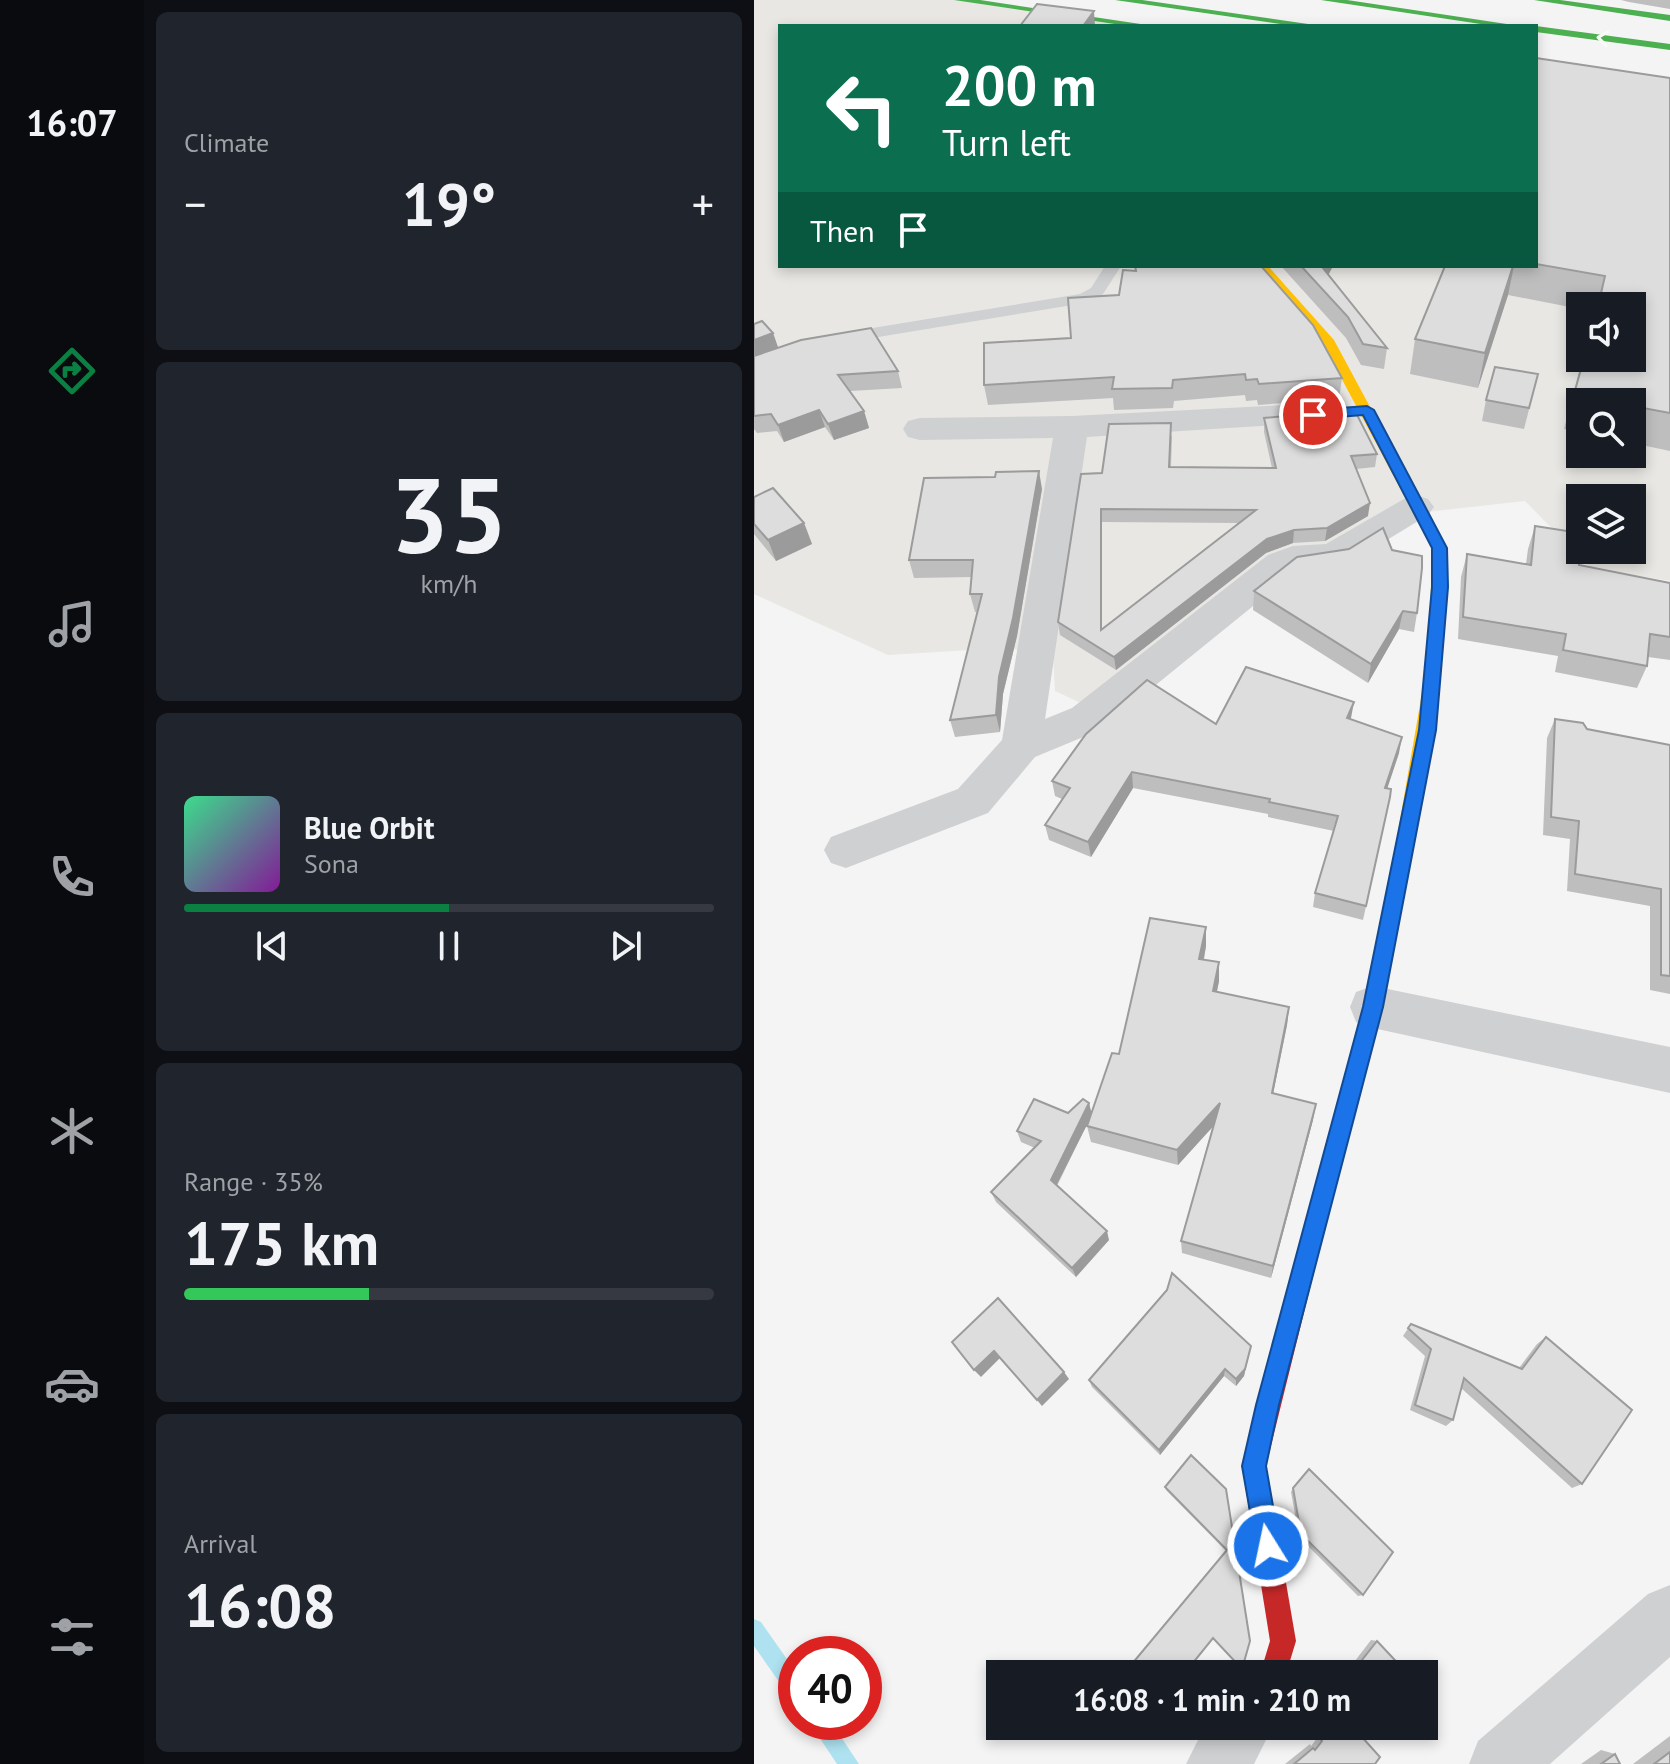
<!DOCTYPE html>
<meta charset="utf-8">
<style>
:root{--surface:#171b24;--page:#20242c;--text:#f1f3f6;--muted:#9ea1a6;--line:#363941;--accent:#0b8043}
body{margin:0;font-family:"PT Sans",sans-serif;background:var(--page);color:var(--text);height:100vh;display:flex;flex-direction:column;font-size:30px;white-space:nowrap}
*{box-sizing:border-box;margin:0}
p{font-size:26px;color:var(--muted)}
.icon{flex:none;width:44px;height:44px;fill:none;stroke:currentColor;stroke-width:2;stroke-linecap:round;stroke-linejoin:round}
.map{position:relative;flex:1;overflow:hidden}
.side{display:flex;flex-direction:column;gap:12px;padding:12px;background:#0d0f14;width:610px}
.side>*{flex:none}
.banner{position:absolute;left:24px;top:24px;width:760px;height:244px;border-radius:0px;box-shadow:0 4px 12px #0003;background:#0b6e4f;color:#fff;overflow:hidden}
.buttons{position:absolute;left:812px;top:292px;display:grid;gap:16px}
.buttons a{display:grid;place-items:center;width:80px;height:80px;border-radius:0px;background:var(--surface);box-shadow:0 4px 12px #0003;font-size:40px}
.speed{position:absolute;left:24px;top:1636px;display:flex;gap:16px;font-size:40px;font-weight:700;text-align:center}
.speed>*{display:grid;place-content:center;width:104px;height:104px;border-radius:50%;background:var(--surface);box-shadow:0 4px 12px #0003;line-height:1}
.speed .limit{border:12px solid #d22;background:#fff;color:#111}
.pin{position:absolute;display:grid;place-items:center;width:68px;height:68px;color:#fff;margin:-34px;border:4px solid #fff;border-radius:50%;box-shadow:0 2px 8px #0007}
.me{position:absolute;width:88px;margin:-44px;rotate:350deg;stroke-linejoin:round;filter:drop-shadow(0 0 6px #0008)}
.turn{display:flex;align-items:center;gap:28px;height:168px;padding:0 32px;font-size:36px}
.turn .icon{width:104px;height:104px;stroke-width:2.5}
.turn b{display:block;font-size:56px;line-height:68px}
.then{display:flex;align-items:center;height:76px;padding:0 32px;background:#0003;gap:16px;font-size:30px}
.big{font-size:60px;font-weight:600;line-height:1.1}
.side .tile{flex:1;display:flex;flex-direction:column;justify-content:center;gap:12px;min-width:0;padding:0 28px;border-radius:12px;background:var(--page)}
.side .dial{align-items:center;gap:0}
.dial b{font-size:104px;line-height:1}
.song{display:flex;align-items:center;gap:24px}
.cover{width:96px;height:96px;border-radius:12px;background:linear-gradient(135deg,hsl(150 70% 55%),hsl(290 70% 35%))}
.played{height:8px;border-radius:4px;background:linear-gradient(90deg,var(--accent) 50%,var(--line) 50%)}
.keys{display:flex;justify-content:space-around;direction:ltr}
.heat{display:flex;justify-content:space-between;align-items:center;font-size:44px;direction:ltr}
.charge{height:12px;border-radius:6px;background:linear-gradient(90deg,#34c759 35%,var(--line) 0)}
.trip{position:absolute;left:232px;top:1660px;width:452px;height:80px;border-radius:0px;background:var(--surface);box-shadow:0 4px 12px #0003;font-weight:600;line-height:80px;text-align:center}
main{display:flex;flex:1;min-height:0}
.menu{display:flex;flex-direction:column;width:144px;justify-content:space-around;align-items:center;background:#090b0e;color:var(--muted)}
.menu .icon{width:56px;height:56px}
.menu .current{color:var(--accent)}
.menu b{font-size:36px;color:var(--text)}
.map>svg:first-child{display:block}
</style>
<main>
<nav class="menu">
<b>16:07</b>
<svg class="icon current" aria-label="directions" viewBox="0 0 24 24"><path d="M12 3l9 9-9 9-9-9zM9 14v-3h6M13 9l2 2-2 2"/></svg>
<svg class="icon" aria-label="music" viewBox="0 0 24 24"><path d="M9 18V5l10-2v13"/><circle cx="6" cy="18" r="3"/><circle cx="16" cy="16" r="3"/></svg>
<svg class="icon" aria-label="phone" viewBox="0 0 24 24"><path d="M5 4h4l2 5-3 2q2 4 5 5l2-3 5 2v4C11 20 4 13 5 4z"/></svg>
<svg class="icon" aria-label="climate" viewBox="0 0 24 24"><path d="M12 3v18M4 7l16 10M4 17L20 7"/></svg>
<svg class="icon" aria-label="car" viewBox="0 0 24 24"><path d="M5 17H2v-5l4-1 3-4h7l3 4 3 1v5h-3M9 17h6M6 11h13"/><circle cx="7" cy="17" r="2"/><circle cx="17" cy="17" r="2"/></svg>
<svg class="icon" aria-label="filters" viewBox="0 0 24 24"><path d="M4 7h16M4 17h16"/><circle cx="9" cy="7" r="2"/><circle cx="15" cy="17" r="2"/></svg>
</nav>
<section class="side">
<div class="tile"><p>Climate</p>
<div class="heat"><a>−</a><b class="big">19°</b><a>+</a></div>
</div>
<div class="tile dial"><b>35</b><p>km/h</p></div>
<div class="tile">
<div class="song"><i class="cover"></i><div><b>Blue Orbit</b><p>Sona</p></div></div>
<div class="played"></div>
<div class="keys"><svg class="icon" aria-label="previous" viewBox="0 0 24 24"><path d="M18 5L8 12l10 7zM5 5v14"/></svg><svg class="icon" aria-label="pause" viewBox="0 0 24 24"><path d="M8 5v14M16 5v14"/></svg><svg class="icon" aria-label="next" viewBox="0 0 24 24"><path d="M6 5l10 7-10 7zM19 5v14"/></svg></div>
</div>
<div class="tile"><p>Range · 35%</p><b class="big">175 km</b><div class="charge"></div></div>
<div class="tile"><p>Arrival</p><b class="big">16:08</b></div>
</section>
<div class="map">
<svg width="916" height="1764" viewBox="0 0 916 1764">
<rect width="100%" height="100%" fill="#f4f4f4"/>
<path fill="#e8e7e3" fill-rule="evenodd" d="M0 0H210L391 26H26V266H782L916 101V581L837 568 771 501 663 513 545 566 361 719 301 691 299 653 249 648 134 655 0 594ZM826 306H878V358H826ZM826 402H878V454H826ZM826 498H878V550H826Z"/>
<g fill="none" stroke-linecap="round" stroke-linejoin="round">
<g fill="#aee2f0" fill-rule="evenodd">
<polygon points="0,1619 7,1622 42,1672 42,1699 35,1696 0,1646"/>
<polygon points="55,1722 77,1722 105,1764 83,1764"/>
</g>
<polygon fill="#ced0d2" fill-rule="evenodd" points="351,266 367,266 349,294 337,302 88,343 79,338 88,333 326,294 337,288"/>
<g fill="#ced0d2" fill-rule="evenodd">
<polygon points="571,403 583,407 588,414 583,421 333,437 291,719 318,708 514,555 539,546 572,544 650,499 662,495 674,499 680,507 674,515 592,565 540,573 346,730 281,757 234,813 92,868 77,863 70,850 77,837 204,789 248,740 299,438 166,440 154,437 149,429 154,421 166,418 318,416"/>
<polygon points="619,986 916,1047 916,1093 619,1028 602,1022 596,1007 602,992"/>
<polygon points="916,1585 916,1657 796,1764 715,1764 724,1741 894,1594"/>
<polygon points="451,1726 519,1726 500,1764 432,1764"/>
</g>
<g fill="#4caf50" fill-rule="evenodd">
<polygon points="200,0 226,0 400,26 374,26"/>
<polygon points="361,0 388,0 568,26 541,26"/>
<polygon points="567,0 593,0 766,26 740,26"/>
<polygon points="780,0 806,0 916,15 916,21"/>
<polygon points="782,26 916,44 916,50 782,32"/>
<polygon points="652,830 658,832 661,837 629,1007 566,1248 563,1256 555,1259 547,1256 544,1248 609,1007 643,837 646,832"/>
</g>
<polygon fill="#ffc107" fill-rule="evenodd" points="501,266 514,266 580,340 692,548 691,621 684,693 661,837 658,842 646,842 643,837 668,693 676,621 678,548 568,342"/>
<polygon fill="#c62828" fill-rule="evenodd" points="555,1237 563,1240 566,1248 512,1466 542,1641 532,1674 506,1674 516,1641 488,1466 544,1248 547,1240"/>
</g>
<g fill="#bebebf" fill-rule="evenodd">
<polygon points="867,0 916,0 916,9 875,2"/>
<polygon points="782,58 916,78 916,451 878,443 878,402 826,402 826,432 810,429 829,358 878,358 878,306 826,306 826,309 754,295 724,388 656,374 661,339 691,266 782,266"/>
<polygon points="527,266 579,266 574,275 633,348 630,369 607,365 592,338"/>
<polygon points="0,324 19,333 24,348 144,371 148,388 96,391 110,411 115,428 80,440 71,427 30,442 23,431 3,433 0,429"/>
<polygon points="230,343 588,378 585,399 504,405 503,400 492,401 491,395 420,401 419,408 360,410 359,398 234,405 230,385"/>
<polygon points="784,374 770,429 728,421 732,400"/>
<path d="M510 418 623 454 621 467 602 469 614 516 571 541 539 543 512 553 362 670 306 635 304 622 348 473 418 436 417 467 518 468 510 432ZM348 522 485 523 348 629Z"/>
<polygon points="288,489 263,636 249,694 246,732 201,737 196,720 223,612 221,612 216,594 218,577 160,578 155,560"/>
<polygon points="0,497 50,523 58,544 22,561 0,534"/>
<polygon points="781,526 825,565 916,583 916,660 894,657 893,666 883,688 801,672 804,656 704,639 707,577 713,554 772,564 774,549"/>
<polygon points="500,591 663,613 660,632 645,629 614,683 499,610"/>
<polygon points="597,719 645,753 633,789 636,797 609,920 559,907 561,893 580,831 514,817 514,814 379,788 337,857 295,840 291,825 308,799 301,796 298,781 462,724"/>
<polygon points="801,719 833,729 916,745 916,994 896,990 896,906 813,891 816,839 789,835 793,738"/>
<polygon points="452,946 450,960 465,962 465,981 463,992 535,1007 533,1025 519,1094 559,1120 517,1278 428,1253 427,1241 459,1125 424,1165 337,1142 333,1126 335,1120 303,1186 355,1240 322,1277 242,1202 237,1192 281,1148 267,1142 263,1131 314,1113 335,1103 337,1114 365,1054"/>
<polygon points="657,1324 765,1368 783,1344 792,1337 828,1484 818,1488 707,1388 699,1420 692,1426 656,1410 671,1356 649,1336"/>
<polygon points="497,1346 490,1376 482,1386 470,1376 406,1455 338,1387 335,1380"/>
<polygon points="411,1487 472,1489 496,1641 472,1551 412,1490"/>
<polygon points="539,1488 609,1595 604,1596 545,1537 537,1492"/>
<polygon points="617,1640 623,1641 652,1674 591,1674"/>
<polygon points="555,1726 615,1726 607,1736 621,1764 531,1764 556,1744 557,1746 564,1737"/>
<polygon points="916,1736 916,1764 879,1764"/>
<polygon points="847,1750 861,1754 866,1764 827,1764"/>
</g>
<g fill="#9b9b9b">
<polygon points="340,11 341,26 329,26"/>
<polygon points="570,266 579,266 567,289 569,268"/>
<polygon points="760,266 754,295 724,388 731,353"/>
<polygon points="19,333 25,350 0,359 0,340"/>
<polygon points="65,410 71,427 30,442 24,425"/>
<polygon points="110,411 115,428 80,440 74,424"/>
<polygon points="285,471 288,489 263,636 249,694 246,732 242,715 245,677"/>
<polygon points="616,503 614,516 571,541 573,528"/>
<polygon points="347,509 348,522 348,643 347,630"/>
<polygon points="50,523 58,544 22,561 14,540"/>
<polygon points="540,530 539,543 512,553 362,670 360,657 513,539"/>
<polygon points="649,611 645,629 614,683 617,664"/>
<polygon points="600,702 597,718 591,734 593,718"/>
<polygon points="648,737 645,753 628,804 631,788"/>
<polygon points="378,772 379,788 337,857 334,842"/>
<polygon points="452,927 452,946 446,978 445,959"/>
<polygon points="465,962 465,981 459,1009 459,991"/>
<polygon points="535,1007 533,1025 516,1109 518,1093"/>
<polygon points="335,1103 338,1115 300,1190 297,1180"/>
<polygon points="466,1103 466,1119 424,1165 423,1150"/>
<polygon points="562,1104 559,1120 517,1278 519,1266"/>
<polygon points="353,1231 355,1240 322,1277 318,1268"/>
<polygon points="497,1346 490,1376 482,1386 482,1379"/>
<polygon points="240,1351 246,1358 227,1377 220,1370"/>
<polygon points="471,1369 470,1376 406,1455 405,1450"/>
<polygon points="310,1372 315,1379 288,1406 283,1400"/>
</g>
<g fill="#ddddde" stroke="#9b9b9b" stroke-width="2" fill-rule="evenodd">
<polygon points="283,4 340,11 329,26 266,26"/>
<polygon points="782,58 916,78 916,413 878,406 878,402 860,402 820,394 830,358 878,358 878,306 844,306 851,276 782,264"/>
<polygon points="381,266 507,266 559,325 588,378 505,384 503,379 492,380 491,374 419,380 418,388 358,389 360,377 230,385 230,343 317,338 314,298 365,295 369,270 382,271"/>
<polygon points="547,266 570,266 569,268 633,348 609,344 594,317"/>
<polygon points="691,266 759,266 731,353 661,339"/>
<polygon points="8,321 19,333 0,340 0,324"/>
<polygon points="117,328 144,371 84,375 110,411 74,424 65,410 24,425 17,414 0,416 0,356 47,340"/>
<polygon points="741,367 784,374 775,408 732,400"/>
<path d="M600 409 623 454 597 456 616 503 573 528 540 530 513 539 360 657 304 622 327 474 348 473 355 424 417 423 415 467 522 468 510 418ZM347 509 502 510 347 630Z"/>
<polygon points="285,471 259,618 245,677 242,715 196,720 228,594 216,594 219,560 155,560 170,478 241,477 242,472"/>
<polygon points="19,488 50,523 14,540 0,524 0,497"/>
<polygon points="781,526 826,533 825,565 916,583 916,637 896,634 893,666 809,650 812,634 709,617 713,554 777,565"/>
<polygon points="629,528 638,550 668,556 668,568 663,613 649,611 617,664 500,591 543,557 595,549"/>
<polygon points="492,667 600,702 593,718 648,737 631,788 637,789 636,797 612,906 561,893 584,816 515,802 516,799 378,772 334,842 291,825 316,788 298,781 332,734 393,680 462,724"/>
<polygon points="801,719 829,723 833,729 916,745 916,976 907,975 907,889 821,874 825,821 797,817"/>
<polygon points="396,918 452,927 445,959 465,962 459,991 535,1007 518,1093 562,1104 519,1266 427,1241 466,1103 423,1150 333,1126 358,1053 365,1054"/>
<polygon points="280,1099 314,1113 329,1099 335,1103 297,1180 353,1231 318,1268 237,1192 287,1141 263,1131"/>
<polygon points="418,1273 497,1346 491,1369 482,1379 471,1369 405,1450 335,1380 413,1290"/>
<polygon points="244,1298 310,1372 283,1400 240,1351 220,1370 198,1342"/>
<polygon points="657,1324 768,1369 792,1337 878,1410 828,1484 710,1378 699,1420 661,1405 677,1349 654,1328"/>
<polygon points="437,1455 472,1489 496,1641 488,1669 459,1638 430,1674 385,1674 377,1665 473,1550 411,1487"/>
<polygon points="555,1469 639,1552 609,1595 547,1534 539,1488"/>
<polygon points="623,1641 653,1673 652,1674 597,1674"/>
<polygon points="557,1726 615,1726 607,1736 626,1757 621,1764 540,1764 559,1748 561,1750 568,1741 556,1728"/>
<polygon points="916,1752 916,1764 900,1764"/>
<polygon points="861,1754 866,1764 847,1764"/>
</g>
<defs><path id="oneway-chevron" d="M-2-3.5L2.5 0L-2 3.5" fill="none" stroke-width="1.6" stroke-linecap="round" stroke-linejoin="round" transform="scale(2)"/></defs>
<use stroke="#f6fbf6" href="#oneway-chevron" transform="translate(849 38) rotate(-172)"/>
<polygon fill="#1a73e8" stroke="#114b97" stroke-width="2" points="613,406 620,410 693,548 694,587 682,730 629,1007 525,1405 512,1466 526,1546 523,1554 514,1558 505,1554 502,1546 488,1466 502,1405 609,1007 665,730 678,587 678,548 609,415 559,419 552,415 559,410"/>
</svg>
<div class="buttons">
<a><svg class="icon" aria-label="sound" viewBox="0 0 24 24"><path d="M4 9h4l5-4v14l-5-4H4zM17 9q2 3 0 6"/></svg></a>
<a><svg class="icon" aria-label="search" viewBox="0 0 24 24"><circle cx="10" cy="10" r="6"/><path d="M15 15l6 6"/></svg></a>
<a><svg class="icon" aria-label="layers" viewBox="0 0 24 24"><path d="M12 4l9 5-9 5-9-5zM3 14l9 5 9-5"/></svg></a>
</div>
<div class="speed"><div class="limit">40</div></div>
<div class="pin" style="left:559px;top:415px;background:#d93025"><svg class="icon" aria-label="arrive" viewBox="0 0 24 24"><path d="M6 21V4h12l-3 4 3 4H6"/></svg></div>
<svg class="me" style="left:514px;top:1546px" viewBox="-20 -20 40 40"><circle r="17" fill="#1a73e8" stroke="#fff" stroke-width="3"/><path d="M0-11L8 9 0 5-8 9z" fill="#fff"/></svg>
<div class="trip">16:08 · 1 min · 210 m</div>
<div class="banner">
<div class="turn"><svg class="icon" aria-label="left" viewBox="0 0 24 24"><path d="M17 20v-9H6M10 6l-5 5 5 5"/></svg><div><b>200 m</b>Turn left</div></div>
<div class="then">Then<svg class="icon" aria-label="arrive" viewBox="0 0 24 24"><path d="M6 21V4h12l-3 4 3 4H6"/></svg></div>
</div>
</div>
</main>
